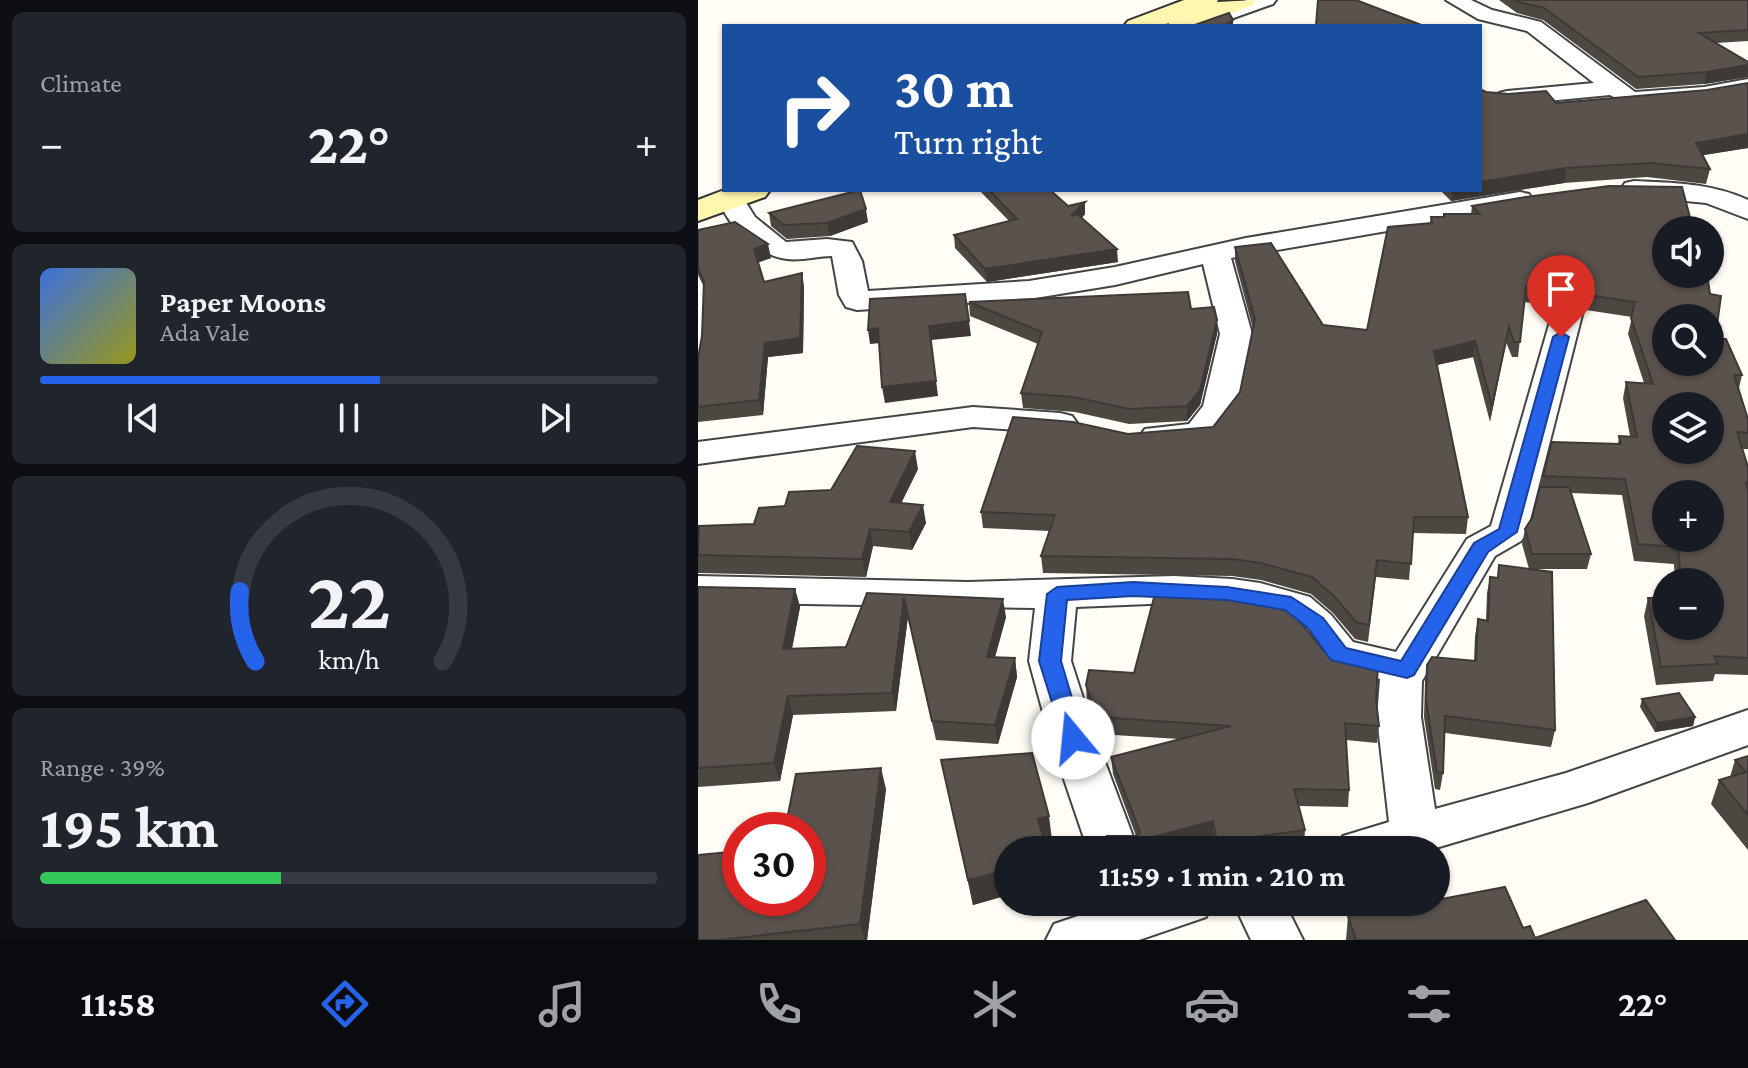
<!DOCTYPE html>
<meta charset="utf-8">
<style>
:root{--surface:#171b24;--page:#20242c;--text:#f1f3f6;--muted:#9ea1a6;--line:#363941;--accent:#2563eb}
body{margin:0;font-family:"Crimson Pro",serif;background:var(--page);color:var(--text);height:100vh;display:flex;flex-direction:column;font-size:30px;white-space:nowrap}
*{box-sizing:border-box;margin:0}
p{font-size:26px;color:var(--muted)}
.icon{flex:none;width:44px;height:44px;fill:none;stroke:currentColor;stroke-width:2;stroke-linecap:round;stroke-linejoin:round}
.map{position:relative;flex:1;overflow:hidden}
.sheet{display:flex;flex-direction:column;gap:12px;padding:12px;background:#0d0f14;width:698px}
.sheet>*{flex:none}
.hud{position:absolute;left:24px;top:24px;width:760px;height:168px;border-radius:0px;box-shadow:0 2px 6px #0004;background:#1a4fa0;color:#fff;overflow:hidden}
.controls{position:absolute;left:954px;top:216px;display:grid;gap:16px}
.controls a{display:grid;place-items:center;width:72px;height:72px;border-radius:50%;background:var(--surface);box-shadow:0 2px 6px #0004;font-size:40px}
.speed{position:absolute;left:24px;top:812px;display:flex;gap:16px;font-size:40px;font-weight:700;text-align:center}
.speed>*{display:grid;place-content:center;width:104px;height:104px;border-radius:50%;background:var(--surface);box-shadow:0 2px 6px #0004;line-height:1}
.speed .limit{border:12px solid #d22;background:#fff;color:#111}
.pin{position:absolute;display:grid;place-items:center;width:68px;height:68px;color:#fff;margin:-82px -34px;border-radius:50% 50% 50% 0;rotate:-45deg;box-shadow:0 0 8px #0007}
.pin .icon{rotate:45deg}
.me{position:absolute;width:88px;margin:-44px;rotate:343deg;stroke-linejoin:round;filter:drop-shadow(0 0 6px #0008)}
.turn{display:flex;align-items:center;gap:28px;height:168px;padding:0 40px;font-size:36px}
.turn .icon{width:104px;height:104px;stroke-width:2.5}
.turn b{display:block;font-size:56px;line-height:68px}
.big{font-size:60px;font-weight:700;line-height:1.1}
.sheet .widget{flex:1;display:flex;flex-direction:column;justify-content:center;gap:12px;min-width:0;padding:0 28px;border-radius:12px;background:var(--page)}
.sheet .dial{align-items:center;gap:0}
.dial svg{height:208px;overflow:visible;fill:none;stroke:var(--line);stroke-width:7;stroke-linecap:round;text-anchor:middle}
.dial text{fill:var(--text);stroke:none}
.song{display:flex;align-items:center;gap:24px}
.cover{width:96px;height:96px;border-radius:12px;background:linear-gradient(135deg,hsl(220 70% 55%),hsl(60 70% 35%))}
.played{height:8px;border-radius:4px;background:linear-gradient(90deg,var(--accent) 55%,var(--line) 55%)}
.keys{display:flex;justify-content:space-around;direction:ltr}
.heat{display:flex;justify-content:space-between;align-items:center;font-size:44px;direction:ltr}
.charge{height:12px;border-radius:6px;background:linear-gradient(90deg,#34c759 39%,var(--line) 0)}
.trip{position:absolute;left:296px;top:836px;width:456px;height:80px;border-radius:40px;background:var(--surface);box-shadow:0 2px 6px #0004;font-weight:700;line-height:80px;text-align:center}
.menu{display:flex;height:128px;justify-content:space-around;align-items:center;background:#090b0e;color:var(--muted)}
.menu .icon{width:56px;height:56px}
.menu .current{color:var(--accent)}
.menu b{font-size:36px;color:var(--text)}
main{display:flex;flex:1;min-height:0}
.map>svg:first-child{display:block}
</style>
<main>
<section class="sheet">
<div class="widget"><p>Climate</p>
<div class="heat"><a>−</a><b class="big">22°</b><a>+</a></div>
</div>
<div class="widget">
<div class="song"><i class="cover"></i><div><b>Paper Moons</b><p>Ada Vale</p></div></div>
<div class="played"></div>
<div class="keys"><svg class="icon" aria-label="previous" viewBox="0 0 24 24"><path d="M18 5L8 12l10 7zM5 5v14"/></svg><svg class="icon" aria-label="pause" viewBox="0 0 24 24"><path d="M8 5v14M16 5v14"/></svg><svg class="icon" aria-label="next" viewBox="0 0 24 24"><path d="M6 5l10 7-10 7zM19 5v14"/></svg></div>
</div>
<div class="widget dial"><svg viewBox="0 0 100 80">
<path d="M14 69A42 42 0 1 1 86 69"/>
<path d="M14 69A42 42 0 0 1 8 42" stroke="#2563eb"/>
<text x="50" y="56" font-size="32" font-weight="700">22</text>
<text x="50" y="72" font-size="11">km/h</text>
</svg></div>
<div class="widget"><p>Range · 39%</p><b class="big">195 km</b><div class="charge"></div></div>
</section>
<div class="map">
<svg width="1050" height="940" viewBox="0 0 1050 940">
<rect width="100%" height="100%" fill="#fffdf5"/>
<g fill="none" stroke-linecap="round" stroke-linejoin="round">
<g stroke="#444" stroke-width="4">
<g id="street">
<polygon points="549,0 578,0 575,4 513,26 483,26 486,22"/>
<polygon points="748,0 773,0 794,10 843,22 937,92 1006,87 1050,79 1050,93 1006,101 932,106 912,95 809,105 801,103 797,98 801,93 809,91 896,83 829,31 780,19"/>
<path d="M936 181C975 183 1014 183 1050 200V219L1008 203 927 195 923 189 927 183Z"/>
<path d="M33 191 42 193 57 217 88 242 129 239 154 242 164 261 170 291 331 281 417 267 548 238 822 192 831 194 835 200 831 206 822 208 533 258 554 334 539 407 513 441 459 446 447 443 442 436 447 429 491 424 505 406 522 334 505 264 417 285 331 299 159 310 148 307 141 295 134 256C119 256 104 261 89 259 58 255 31 227 20 199L24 193Z"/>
<polygon points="870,302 881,305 885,311 829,532 823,541 797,556 724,681 723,717 737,809 868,773 1050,710 1050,745 890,803 731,850 637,850 645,836 691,822 679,717 682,679 626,665 591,621 562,610 476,603 378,607 373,661 398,738 440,850 390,850 352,738 331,661 337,608 0,602 0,576 270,582 476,576 534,579 562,583 612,597 633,615 655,642 698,652 769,539 793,526 855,311 859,305"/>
<polygon points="275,407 362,413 374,416 379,423 374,430 362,433 275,427 0,464 0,442"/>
<polygon points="422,902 515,902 508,917 441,940 348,940 356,924"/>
<polygon points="535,902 586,902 605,940 553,940"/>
</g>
</g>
<g stroke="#333" stroke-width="4">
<g id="secondary">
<polygon points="486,0 520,0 519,2 558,0 555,5 502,26 470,26 471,23 462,26 426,26 430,21"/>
<polygon points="26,190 72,190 67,197 0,221 0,200"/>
</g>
</g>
<use href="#street" fill="#fff" fill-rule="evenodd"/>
<use href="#secondary" fill="#fff6b0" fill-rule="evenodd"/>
</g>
<g fill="#4d4742">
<polygon points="801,0 1050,0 1050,41 1018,43 1050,62 1050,77 1006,84 938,89 845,20 819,13"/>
<polygon points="1050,83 1050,148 1004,155 1012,169 1008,184 949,177 866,183 753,201 742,190 782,190 788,92 858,103 1009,90"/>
<polygon points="281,190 352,190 370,206 387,214 384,218 420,262 289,282 257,248 256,235 311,221"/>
<polygon points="774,206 1017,339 1044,375 1041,388 1050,419 1050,449 1044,449 1050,467 1050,675 1017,674 1015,681 958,685 946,616 950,598 968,626 1012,582 977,582 976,564 936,561 924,495 873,493 893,554 889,569 831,569 824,544 827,529 834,518 845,476 920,444 921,436 932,436 925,398 928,382 946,383 930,334 934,317 888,310 882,302 871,299 855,306 826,302 820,357 814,357 808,342 792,422 775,357 739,365 770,517 768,534 715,533 711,580 678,577 670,642 657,639 635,613 613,594 563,580 534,576 345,573 343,556 351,531 285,528 283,512 430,434 515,427 542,392 555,329 537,261 537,247 625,325 669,330 732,223 733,217 745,217 746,214 773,214"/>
<polygon points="71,213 170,222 132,236 89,239 73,226"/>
<polygon points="0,230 73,258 60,262 66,282 106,286 105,353 70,357 65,415 0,422 0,358 4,336 6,287 0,275"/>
<polygon points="271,302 493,309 519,334 502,405 489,421 431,424 377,412 325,408 323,393 340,344 272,316"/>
<polygon points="220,469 203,503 228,523 214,550 175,546 168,577 0,573 0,528 56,524 87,506 133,490"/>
<polygon points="801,565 857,730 853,747 747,733 745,773 742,790 737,789 726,717 727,682 729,665 776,661 777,636 780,619 788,620 789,593 792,577 799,578"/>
<polygon points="0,587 97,589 102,607 94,649 148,647 169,593 308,617 297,657 317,658 319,677 300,744 238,740 210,616 198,711 95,715 82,781 0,787"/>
<polygon points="626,651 678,700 681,726 679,743 648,740 651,790 650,807 601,806 607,830 606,847 583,850 518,850 515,838 470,850 410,850 409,836 438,836 415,774 413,757 481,739 400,734 389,702 388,685 436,673"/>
<polygon points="944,699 997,717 995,726 957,732 942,707"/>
<polygon points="1050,756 1050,850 1013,804 1021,780 1032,777 1037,760"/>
<polygon points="243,760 354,840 310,850 310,895 275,905"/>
<polygon points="188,789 169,940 0,940 42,898"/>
<polygon points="650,916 825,928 837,938 977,940 648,940"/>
</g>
<g fill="#3f3936">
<polygon points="535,20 535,26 526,26"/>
<polygon points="1050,65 1050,77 1006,84 1008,72"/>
<polygon points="1050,134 1050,148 994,157 998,143"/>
<polygon points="868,168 866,183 753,201 754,190 782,190 782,182"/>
<polygon points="387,202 387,214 374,228 373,216"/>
<polygon points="168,209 170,222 132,236 129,223"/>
<polygon points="70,244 73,258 59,263 56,249"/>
<polygon points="419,249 420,262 289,282 287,269"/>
<polygon points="104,273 106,286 105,353 70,357 65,415 61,400 67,343"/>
<polygon points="873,284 871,299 855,306 857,291"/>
<polygon points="519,320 519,334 502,405 489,421 489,406"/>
<polygon points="271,321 273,336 233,340 240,396 187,403 184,387 231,326"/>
<polygon points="811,327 792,422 794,406"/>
<polygon points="180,328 183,343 172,344 170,330"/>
<polygon points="777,341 775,357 734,366 736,351"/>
<polygon points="217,451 220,469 195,520 192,502"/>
<polygon points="225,505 228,523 214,550 211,532"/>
<polygon points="172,529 175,546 168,577 164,559"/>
<polygon points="97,589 102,607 90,668 85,649"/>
<polygon points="206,598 210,616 198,711 194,693"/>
<polygon points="305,599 308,617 292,675 289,657"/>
<polygon points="317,658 319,677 300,744 297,725"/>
<polygon points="90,696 95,715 82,781 76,763"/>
<polygon points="997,717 995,726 957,732 959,723"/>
<polygon points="183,768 188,789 169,940 167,940 162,924"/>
<polygon points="351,816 354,840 343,843 340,819"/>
<polygon points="515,821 515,838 470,850 413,850 413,848"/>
<polygon points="310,870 310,895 275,905 270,880"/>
</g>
<g fill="#5a524d" stroke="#3f3936" stroke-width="2" fill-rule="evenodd">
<polygon points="620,0 658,0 726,26 618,26"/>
<polygon points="818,0 1050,0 1050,30 1001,33 1050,62 1050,65 1008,72 940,77 846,8 820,2"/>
<polygon points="531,13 535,20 526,26 494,26"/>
<polygon points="1050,83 1050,134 998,143 1012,169 952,163 868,168 782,182 782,89 788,92 811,94 848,91 858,103 1009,90"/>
<path d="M911 186 984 187 994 225 998 230H968V274H1009L1012 294 1023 296 1017 339H1028L1044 375H1036L1050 419V433L1039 432 1050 467V483H1048L1050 490V658L1016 656 1020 664 963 667 950 598H968V626H1012V582H983L980 547 940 544 927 479 845 476 854 442 923 444 921 436 939 437 928 382 955 384 933 318 937 302 890 295 884 287 873 284 857 291 828 287 822 342H816L811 327 794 406 777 341 736 351 770 517H716L713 564 679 560 671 625 658 622 636 596 614 577 563 563 534 559 343 556 357 515 283 512 315 417 375 422 430 434 515 427 542 392 557 319 537 247 573 243 625 325 669 330 690 227 734 223 733 217H746V214H782L774 206 828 197ZM968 318H1012V362H968ZM968 406H1012V450H968ZM968 494H1012V538H968Z"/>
<polygon points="162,190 168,209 129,223 86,225 71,213"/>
<polygon points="291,190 352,190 370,206 387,202 373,216 379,214 419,249 287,269 256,235 319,219"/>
<polygon points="37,222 70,244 56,249 66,282 104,273 102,338 67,343 61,400 0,407 0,358 4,336 6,281 0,269 0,230"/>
<polygon points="490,292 493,309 516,307 519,320 502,390 489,406 431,409 376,397 323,393 344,332 271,302"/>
<polygon points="267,294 271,321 231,326 238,381 184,387 180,328 170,330 172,299"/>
<polygon points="159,446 217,451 192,502 225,505 211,532 172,529 164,559 0,555 1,526 56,524 61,508 87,506 91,492 133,490"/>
<polygon points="842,487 871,487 893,554 834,554 827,529 834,518"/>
<polygon points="801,565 854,572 857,730 747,716 745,773 739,772 728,700 729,665 734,657 778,661 780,619 790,621 792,577 800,578"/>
<polygon points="0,587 97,589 85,649 148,647 169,593 305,599 289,657 317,658 297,725 234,721 206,598 194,693 90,696 76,763 0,768"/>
<polygon points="458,590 562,597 590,607 626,651 680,665 678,700 681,726 647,723 651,790 596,789 607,830 519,842 515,821 413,848 409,836 439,836 442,832 413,757 533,726 399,717 388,685 391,670 436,673"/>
<polygon points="981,693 997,717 959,723 944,699"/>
<polygon points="334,753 351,816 340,819 349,850 310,850 310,870 270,880 243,760"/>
<polygon points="1050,756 1050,815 1021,780 1048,772 1037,760"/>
<polygon points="183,768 162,924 21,940 0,940 0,855 42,851 42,898 110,898 110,830 87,830 98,774"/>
<polygon points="807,887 825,928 832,926 837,938 948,900 977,940 658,940 650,916 728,902 738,902 738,900"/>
</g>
<polygon fill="#2563eb" stroke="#184099" stroke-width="2" points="863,332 871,337 819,532 790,552 716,675 709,678 633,660 610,628 587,610 529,600 435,596 369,600 363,661 386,738 383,744 375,747 367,744 341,661 349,594 359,587 435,582 529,587 593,597 625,618 648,648 703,661 776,543 801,529 855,337"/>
</svg>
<div class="controls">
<a><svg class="icon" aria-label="sound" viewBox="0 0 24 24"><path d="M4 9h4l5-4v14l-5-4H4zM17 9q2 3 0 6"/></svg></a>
<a><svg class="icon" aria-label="search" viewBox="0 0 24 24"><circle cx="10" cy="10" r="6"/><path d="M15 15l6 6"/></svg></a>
<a><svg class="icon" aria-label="layers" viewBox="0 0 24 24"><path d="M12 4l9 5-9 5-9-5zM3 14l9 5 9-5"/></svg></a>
<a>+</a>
<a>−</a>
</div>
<div class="speed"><div class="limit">30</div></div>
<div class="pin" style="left:863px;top:337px;background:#d93025"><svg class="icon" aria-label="arrive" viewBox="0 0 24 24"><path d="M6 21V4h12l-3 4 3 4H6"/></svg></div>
<svg class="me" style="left:375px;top:738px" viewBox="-20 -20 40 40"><circle r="19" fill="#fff"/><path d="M0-13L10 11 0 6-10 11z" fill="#2563eb"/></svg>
<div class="trip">11:59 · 1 min · 210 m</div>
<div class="hud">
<div class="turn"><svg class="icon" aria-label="right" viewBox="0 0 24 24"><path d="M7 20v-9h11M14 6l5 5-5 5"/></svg><div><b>30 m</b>Turn right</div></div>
</div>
</div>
</main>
<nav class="menu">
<b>11:58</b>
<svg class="icon current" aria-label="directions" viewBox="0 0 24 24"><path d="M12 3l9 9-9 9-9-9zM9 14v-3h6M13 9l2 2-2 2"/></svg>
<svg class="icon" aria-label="music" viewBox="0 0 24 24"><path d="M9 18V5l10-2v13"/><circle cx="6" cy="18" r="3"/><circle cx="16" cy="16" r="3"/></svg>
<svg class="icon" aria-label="phone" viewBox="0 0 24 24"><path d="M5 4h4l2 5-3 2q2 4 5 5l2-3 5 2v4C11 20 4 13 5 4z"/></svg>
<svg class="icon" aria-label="climate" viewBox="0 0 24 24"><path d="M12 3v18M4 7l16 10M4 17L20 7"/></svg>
<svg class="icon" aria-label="car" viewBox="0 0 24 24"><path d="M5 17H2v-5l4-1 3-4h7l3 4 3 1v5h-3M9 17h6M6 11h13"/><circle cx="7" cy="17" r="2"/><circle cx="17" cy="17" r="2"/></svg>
<svg class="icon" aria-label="filters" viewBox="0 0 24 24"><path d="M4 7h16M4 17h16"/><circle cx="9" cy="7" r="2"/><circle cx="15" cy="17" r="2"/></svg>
<b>22°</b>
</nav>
